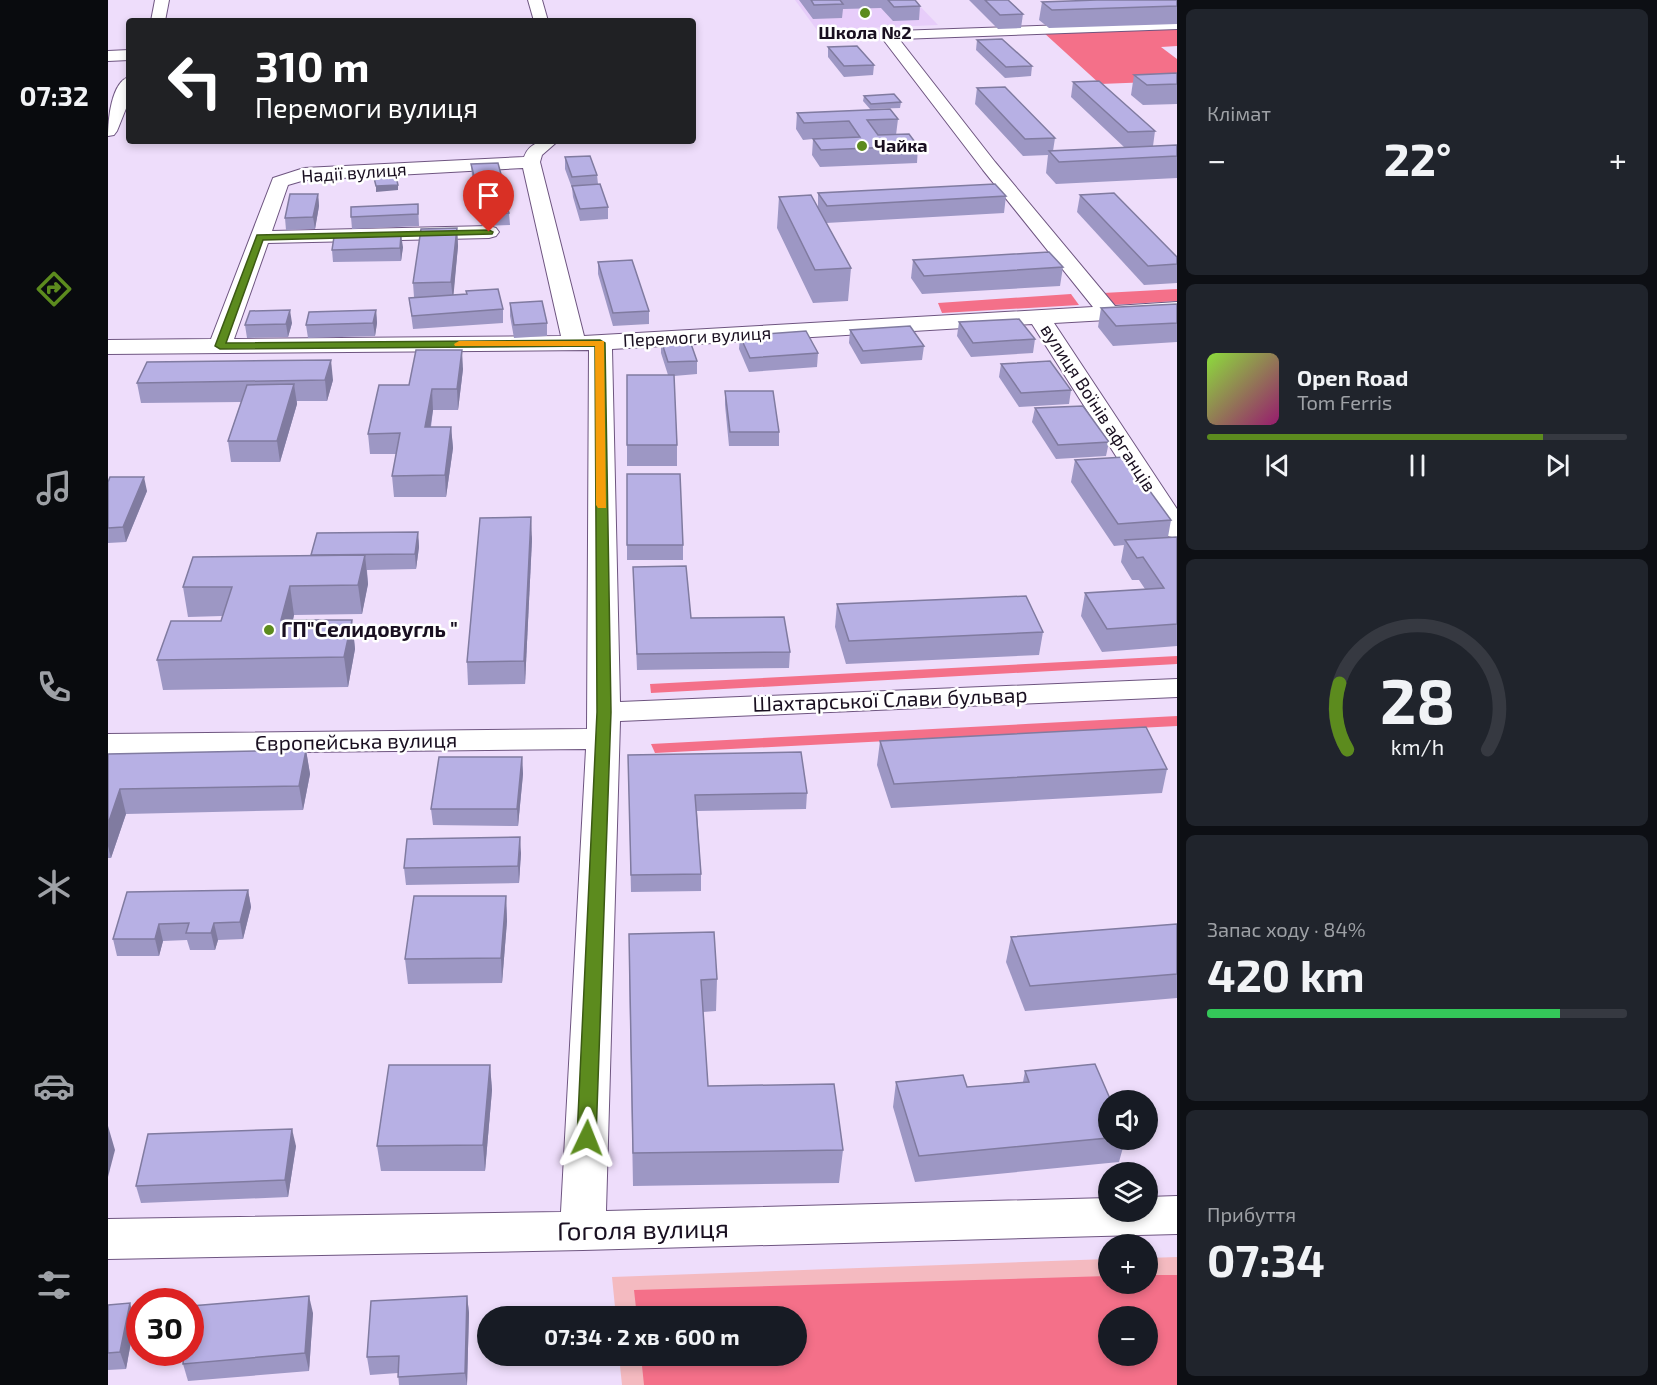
<!DOCTYPE html>
<html lang="uk">
<meta charset="utf-8">
<style>
:root{--surface:#171b24;--page:#20242c;--text:#f1f3f6;--muted:#9ea1a6;--line:#363941;--accent:#5c8b1e}
body{margin:0;font-family:"Exo 2",sans-serif;background:var(--page);color:var(--text);height:100vh;display:flex;flex-direction:column;font-size:22px;white-space:nowrap}
*{box-sizing:border-box;margin:0}
p{font-size:20px;color:var(--muted)}
.icon{flex:none;width:33px;height:33px;fill:none;stroke:currentColor;stroke-width:2;stroke-linecap:round;stroke-linejoin:round}
.map{position:relative;flex:1;overflow:hidden}
.sheet{display:flex;flex-direction:column;gap:9px;padding:9px;background:#0d0f14;width:480px}
.sheet>*{flex:none}
.guide{position:absolute;left:18px;top:18px;width:570px;height:126px;border-radius:6px;box-shadow:0 3px 9px #0003;background:#202124;color:#fff;overflow:hidden}
.fabs{position:absolute;left:990px;top:1090px;display:grid;gap:12px}
.fabs a{display:grid;place-items:center;width:60px;height:60px;border-radius:50%;background:var(--surface);box-shadow:0 3px 9px #0003;font-size:30px}
.speed{position:absolute;left:18px;top:1288px;display:flex;gap:12px;font-size:30px;font-weight:700;text-align:center}
.speed>*{display:grid;place-content:center;width:78px;height:78px;border-radius:50%;background:var(--surface);box-shadow:0 3px 9px #0003;line-height:1}
.speed .limit{border:9px solid #d22;background:#fff;color:#111}
.pin{position:absolute;display:grid;place-items:center;width:51px;height:51px;color:#fff;margin:-62px -26px;border-radius:50% 50% 50% 0;rotate:-45deg;box-shadow:0 0 6px #0007}
.pin .icon{rotate:45deg}
.me{position:absolute;width:66px;margin:-33px;rotate:2deg;stroke-linejoin:round;filter:drop-shadow(0 0 4px #0008)}
.turn{display:flex;align-items:center;gap:21px;height:126px;padding:0 30px;font-size:27px}
.turn .icon{width:78px;height:78px;stroke-width:2.5}
.turn b{display:block;font-size:42px;line-height:51px}
.big{font-size:45px;font-weight:700;line-height:1.1}
.sheet .tile{flex:1;display:flex;flex-direction:column;justify-content:center;gap:9px;min-width:0;padding:0 21px;border-radius:9px;background:var(--page)}
.sheet .dial{align-items:center;gap:0}
.dial svg{height:156px;overflow:visible;fill:none;stroke:var(--line);stroke-width:7;stroke-linecap:round;text-anchor:middle}
.dial text{fill:var(--text);stroke:none}
.song{display:flex;align-items:center;gap:18px}
.cover{width:72px;height:72px;border-radius:9px;background:linear-gradient(135deg,hsl(90 70% 55%),hsl(320 70% 35%))}
.played{height:6px;border-radius:3px;background:linear-gradient(90deg,var(--accent) 80%,var(--line) 80%)}
.keys{display:flex;justify-content:space-around;direction:ltr}
.heat{display:flex;justify-content:space-between;align-items:center;font-size:33px;direction:ltr}
.charge{height:9px;border-radius:4px;background:linear-gradient(90deg,#34c759 84%,var(--line) 0)}
.trip{position:absolute;left:369px;top:1306px;width:330px;height:60px;border-radius:30px;background:var(--surface);box-shadow:0 3px 9px #0003;font-weight:700;line-height:60px;text-align:center}
main{display:flex;flex:1;min-height:0}
.tabs{display:flex;flex-direction:column;width:108px;justify-content:space-around;align-items:center;background:#090b0e;color:var(--muted)}
.tabs .icon{width:42px;height:42px}
.tabs .active{color:var(--accent)}
.tabs b{font-size:27px;color:var(--text)}
.map>svg:first-child{display:block}
</style>
<main>
<nav class="tabs">
<b>07:32</b>
<svg class="icon active" aria-label="directions" viewBox="0 0 24 24"><path d="M12 3l9 9-9 9-9-9zM9 14v-3h6M13 9l2 2-2 2"/></svg>
<svg class="icon" aria-label="music" viewBox="0 0 24 24"><path d="M9 18V5l10-2v13"/><circle cx="6" cy="18" r="3"/><circle cx="16" cy="16" r="3"/></svg>
<svg class="icon" aria-label="phone" viewBox="0 0 24 24"><path d="M5 4h4l2 5-3 2q2 4 5 5l2-3 5 2v4C11 20 4 13 5 4z"/></svg>
<svg class="icon" aria-label="climate" viewBox="0 0 24 24"><path d="M12 3v18M4 7l16 10M4 17L20 7"/></svg>
<svg class="icon" aria-label="car" viewBox="0 0 24 24"><path d="M5 17H2v-5l4-1 3-4h7l3 4 3 1v5h-3M9 17h6M6 11h13"/><circle cx="7" cy="17" r="2"/><circle cx="17" cy="17" r="2"/></svg>
<svg class="icon" aria-label="filters" viewBox="0 0 24 24"><path d="M4 7h16M4 17h16"/><circle cx="9" cy="7" r="2"/><circle cx="15" cy="17" r="2"/></svg>
</nav>
<div class="map">
<svg width="1069" height="1385" viewBox="0 0 1069 1385">
<rect width="100%" height="100%" fill="#eeddfb"/>
<polygon fill="#e7cdfa" points="687,0 806,0 830,25 709,30"/>
<path fill="#f4bac0" fill-rule="evenodd" d="M1069 1257V1385H514L511 1356H688V1317H508L504 1277 1000 1259V1284H1040V1258ZM1000 1317H1040V1356H1000Z"/>
<g fill="#f47089" fill-rule="evenodd">
<polygon points="1069,28 1069,46 1053,47 1069,59 1069,81 992,84 935,32"/>
<polygon points="1069,289 1069,301 1004,305 995,293"/>
<polygon points="963,294 971,305 834,313 830,303"/>
<polygon points="1069,656 1069,664 543,693 542,684"/>
<polygon points="1069,716 1069,726 547,753 543,744"/>
<path d="M1040 1275H1069V1385H536L533 1356H688V1317H529L526 1290 1000 1276V1284H1040ZM1000 1317H1040V1356H1000Z"/>
</g>
<g fill="none" stroke-linecap="round" stroke-linejoin="round">
<g stroke="#6e5580" stroke-width="2">
<g id="minor">
<polygon points="47,0 61,0 57,21 43,21"/>
<polygon points="420,0 434,0 440,21 426,21"/>
<path d="M1069 21V29L791 39 887 162 1007 306 1069 302V316L946 323 1069 509V538L1059 536 1055 530 924 324 504 349 512 702 1069 679V697L512 721 498 1211 1000 1198V1212H1040V1197L1069 1196V1234L475 1250 0 1259V1219L453 1212 478 749 0 754V734L479 729 481 350 0 354V340L103 339 165 178 196 168 416 157C422 141 435 141 450 141L434 155 432 162 476 336 985 307 875 170 774 38 788 31ZM415 168 453 336 126 339 160 243 381 238 388 236 391 232 388 228 381 226 164 231 180 185 197 180Z"/>
<polygon points="21,50 21,60 0,61 0,51"/>
<path d="M21 77V101L9 131 6 135 0 136C0 121 3 82 21 77Z"/>
</g>
</g>
<use href="#minor" fill="#fff" fill-rule="evenodd"/>
</g>
<g fill="#9d97c4">
<polygon points="691,0 807,0 812,6 811,20 785,21 773,8 735,9 734,18 705,19"/>
<polygon points="861,0 900,0 915,14 913,28 890,29"/>
<polygon points="1069,0 1069,24 941,28 931,20 934,2"/>
<polygon points="869,40 924,66 923,76 897,78 868,50"/>
<polygon points="720,47 766,65 765,75 736,77 720,57"/>
<polygon points="1069,73 1069,104 1035,105 1023,95 1026,75"/>
<polygon points="965,82 1047,131 1045,146 1069,145 1069,178 948,184 938,173 940,155 915,156 867,104 869,88 947,138 945,151 1016,147 963,97"/>
<polygon points="756,96 793,102 792,108 762,109 755,101"/>
<polygon points="689,113 790,119 788,135 810,146 809,163 712,167 704,155 705,139 695,140 688,129"/>
<polygon points="457,157 489,175 490,184 500,207 500,219 472,221 465,197 464,188 457,169"/>
<polygon points="363,164 395,182 395,194 401,213 402,225 374,226 369,206 368,195 364,176"/>
<polygon points="710,193 898,196 896,213 718,223 743,268 740,301 705,303 669,228 671,197 710,207"/>
<polygon points="210,194 211,206 207,229 178,230 177,218"/>
<polygon points="972,195 1069,257 1069,283 1036,285 969,212"/>
<polygon points="310,204 311,226 244,229 243,217"/>
<polygon points="349,228 350,246 345,295 395,309 395,323 305,329 301,298 306,297 305,283"/>
<polygon points="295,247 293,261 225,262 224,250"/>
<polygon points="805,260 955,267 952,286 814,294 803,278"/>
<polygon points="490,262 541,311 541,324 505,326 490,274"/>
<polygon points="402,303 439,323 439,336 406,338 402,316"/>
<polygon points="1069,304 1069,342 1005,346 990,327 993,308"/>
<polygon points="268,310 269,323 267,336 200,338 198,325"/>
<polygon points="851,322 927,339 925,353 863,357 849,336"/>
<polygon points="184,323 180,337 139,338 137,325"/>
<polygon points="742,330 816,346 814,360 753,364 741,343"/>
<polygon points="632,336 710,353 709,367 641,372 631,349"/>
<polygon points="553,340 589,361 589,374 566,376 569,445 569,466 519,466 519,375 560,375 553,353"/>
<polygon points="893,364 963,390 961,404 911,407 891,377"/>
<polygon points="355,369 350,410 325,410 323,427 343,427 345,448 338,497 286,497 284,476 288,454 262,454 260,434 301,385"/>
<polygon points="225,380 219,401 189,401 189,404 172,462 123,462 120,441 133,402 33,403 29,383"/>
<polygon points="617,391 671,432 671,446 621,446 617,405"/>
<polygon points="927,408 1001,442 998,456 948,459 924,422"/>
<polygon points="967,460 1063,520 1060,537 1069,537 1069,646 994,652 973,616 977,593 1037,589 1031,580 1024,580 1013,562 1016,545 1006,546 963,482"/>
<polygon points="519,474 575,545 575,560 519,560"/>
<polygon points="0,482 39,491 18,542 0,543"/>
<polygon points="310,532 311,547 308,569 259,570 260,584 254,614 186,615 185,620 244,620 247,649 240,687 55,690 49,660 113,621 114,616 80,617 75,587 203,556"/>
<polygon points="424,539 417,684 360,685 359,662"/>
<polygon points="525,567 583,618 682,652 681,668 529,670"/>
<polygon points="729,604 935,632 931,655 738,664 727,627"/>
<polygon points="772,741 1059,769 1054,793 783,808 769,765"/>
<polygon points="198,750 202,774 195,810 18,814 3,858 0,858 0,754"/>
<polygon points="520,755 699,793 698,809 589,811 593,874 593,891 523,892"/>
<polygon points="414,757 415,774 410,826 325,825 323,809"/>
<polygon points="413,853 411,883 298,885 296,868"/>
<polygon points="140,890 143,907 135,939 110,940 107,950 82,950 79,940 55,941 51,956 9,956 5,939"/>
<polygon points="398,896 399,921 394,983 300,984 297,959"/>
<polygon points="1069,924 1069,998 917,1011 898,962 903,937"/>
<polygon points="521,966 609,979 608,1011 595,1012 600,1086 735,1150 731,1183 525,1186"/>
<polygon points="382,1065 384,1090 377,1171 273,1171 269,1146"/>
<polygon points="917,1071 1000,1101 1000,1140 1017,1140 1011,1162 807,1182 785,1107 788,1082 859,1087 915,1082"/>
<polygon points="188,1146 180,1197 33,1203 28,1186"/>
<polygon points="359,1296 361,1313 359,1385 291,1385 290,1373 262,1375 259,1357"/>
<polygon points="0,1305 27,1320 18,1369 0,1370"/>
<polygon points="205,1313 201,1371 80,1381 75,1364"/>
</g>
<g fill="#807ba0">
<polygon points="290,185 290,190 268,192 268,186"/>
<polygon points="210,194 211,206 207,229 205,217"/>
<polygon points="349,228 350,246 345,301 343,282"/>
<polygon points="293,235 295,247 293,261 292,248"/>
<polygon points="182,310 184,323 180,337 178,324"/>
<polygon points="268,310 269,323 267,336 265,323"/>
<polygon points="354,350 355,369 350,410 349,389"/>
<polygon points="223,360 225,380 219,401 217,380"/>
<polygon points="186,384 189,404 172,462 169,441"/>
<polygon points="324,389 325,410 319,448 317,427"/>
<polygon points="343,427 345,448 338,497 337,475"/>
<polygon points="36,477 39,491 18,542 15,527"/>
<polygon points="423,517 424,539 417,684 416,661"/>
<polygon points="310,532 311,547 308,569 307,554"/>
<polygon points="257,555 260,584 254,614 250,585"/>
<polygon points="182,586 186,615 178,650 173,620"/>
<polygon points="244,620 247,649 240,687 236,657"/>
<polygon points="198,750 202,774 195,810 191,786"/>
<polygon points="414,757 415,774 410,826 409,809"/>
<polygon points="12,789 18,814 3,858 0,846 0,824"/>
<polygon points="412,837 413,853 411,883 410,866"/>
<polygon points="140,890 143,907 135,939 132,922"/>
<polygon points="398,896 399,921 394,983 393,958"/>
<polygon points="106,923 110,940 107,950 103,933"/>
<polygon points="51,924 55,941 51,956 47,939"/>
<polygon points="382,1065 384,1090 377,1171 375,1145"/>
<polygon points="0,1126 7,1150 0,1177"/>
<polygon points="184,1129 188,1146 180,1197 177,1180"/>
<polygon points="201,1296 205,1313 201,1371 197,1353"/>
<polygon points="359,1296 361,1313 359,1385 357,1373"/>
<polygon points="22,1303 27,1320 18,1369 12,1352"/>
</g>
<g fill="#b7b0e4" stroke="#807ba0" stroke-width="1.5">
<polygon points="703,0 732,0 735,4 706,5"/>
<polygon points="780,0 807,0 812,6 786,7"/>
<polygon points="877,0 900,0 915,14 892,15"/>
<polygon points="989,0 1069,0 1069,6 944,10 934,2"/>
<polygon points="894,39 924,66 898,67 869,40"/>
<polygon points="749,46 766,65 736,66 720,47"/>
<polygon points="1069,73 1069,84 1039,85 1026,75"/>
<polygon points="991,81 1047,131 1020,132 965,82"/>
<polygon points="897,87 947,138 917,139 869,88"/>
<polygon points="786,94 793,102 763,104 756,96"/>
<polygon points="782,109 790,119 759,120 770,135 801,134 810,146 713,150 705,139 752,137 741,121 696,123 689,113"/>
<polygon points="1069,145 1069,156 951,162 941,151"/>
<polygon points="482,156 489,175 464,177 457,157"/>
<polygon points="390,163 395,182 368,184 363,164"/>
<polygon points="287,172 290,185 268,186 265,174"/>
<polygon points="492,184 500,207 472,209 464,186"/>
<polygon points="887,184 898,196 719,206 710,193"/>
<polygon points="395,193 401,213 374,214 368,195"/>
<polygon points="1006,193 1069,257 1069,264 1040,266 972,195"/>
<polygon points="182,194 210,194 205,217 177,218"/>
<polygon points="703,195 743,268 707,270 671,197"/>
<polygon points="310,204 310,214 243,217 243,207"/>
<polygon points="349,228 343,282 305,283 313,229"/>
<polygon points="293,235 292,248 224,250 226,237"/>
<polygon points="941,252 955,267 816,276 805,260"/>
<polygon points="524,260 541,311 505,313 490,262"/>
<polygon points="390,289 395,309 304,316 301,298 359,294 358,291"/>
<polygon points="434,301 439,323 406,325 402,303"/>
<polygon points="1069,304 1069,323 1008,326 993,308"/>
<polygon points="182,310 178,324 137,325 142,311"/>
<polygon points="268,310 265,323 198,325 201,312"/>
<polygon points="911,319 927,339 865,343 851,322"/>
<polygon points="802,326 816,346 755,351 742,330"/>
<polygon points="698,331 710,353 642,358 632,336"/>
<polygon points="581,338 589,361 560,362 553,340"/>
<polygon points="308,350 354,350 349,389 324,389 317,427 343,427 337,475 284,476 292,433 260,434 271,385 301,385"/>
<polygon points="223,360 217,380 29,383 39,362"/>
<polygon points="942,361 963,390 913,393 893,364"/>
<polygon points="519,375 566,375 569,445 519,445"/>
<polygon points="186,384 169,441 120,441 139,385"/>
<polygon points="617,391 665,391 671,432 622,432"/>
<polygon points="975,406 1001,442 950,445 927,408"/>
<polygon points="1017,457 1063,520 1010,524 967,460"/>
<polygon points="519,474 572,474 575,545 519,545"/>
<polygon points="2,477 36,477 15,527 0,528 0,482"/>
<polygon points="423,517 416,661 359,662 372,518"/>
<polygon points="310,532 307,554 203,555 209,533"/>
<polygon points="1069,537 1069,624 999,629 977,593 1056,588 1035,557 1029,558 1017,540"/>
<polygon points="257,555 250,585 182,586 173,620 244,620 236,657 49,660 63,621 113,621 124,587 75,587 85,557"/>
<polygon points="578,566 583,618 676,617 682,652 529,654 525,567"/>
<polygon points="918,596 935,632 741,641 729,604"/>
<polygon points="1038,727 1059,769 786,784 772,741"/>
<polygon points="198,750 191,786 12,789 0,824 0,754"/>
<polygon points="693,752 699,793 587,795 593,874 523,875 520,755"/>
<polygon points="331,757 414,757 409,809 323,809"/>
<polygon points="412,837 410,866 296,868 299,839"/>
<polygon points="140,890 132,922 106,923 103,933 78,933 81,923 51,924 47,939 5,939 19,892"/>
<polygon points="306,896 398,896 393,958 297,959"/>
<polygon points="1069,924 1069,974 922,986 903,937"/>
<polygon points="606,932 609,979 593,980 600,1086 726,1084 735,1150 525,1153 521,934"/>
<polygon points="987,1064 1003,1101 1000,1101 1000,1138 811,1156 788,1082 855,1075 859,1087 921,1082 917,1071"/>
<polygon points="281,1065 382,1065 375,1145 269,1146"/>
<polygon points="184,1129 177,1180 28,1186 40,1134"/>
<polygon points="201,1296 197,1353 75,1364 76,1353 82,1353 83,1306"/>
<polygon points="359,1296 357,1373 290,1377 291,1356 259,1357 263,1301"/>
<polygon points="22,1303 12,1352 0,1353 0,1305"/>
</g>
<polygon fill="#5c8b1e" stroke="#3c5a14" stroke-width="1.5" points="381,230 385,232 384,234 155,240 118,343 492,340 497,343 503,712 488,1138 485,1143 479,1145 472,1143 469,1138 489,712 487,346 112,349 107,346 149,235"/>
<polygon fill="#f59e0b" points="351,341 496,341 498,508 490,508 488,505 487,346 347,346 346,344"/>
<g fill="#5c8b1e" stroke="#fff" stroke-width="2">
<circle cx="757" cy="13" r="6"/>
<circle cx="754" cy="146" r="6"/>
<circle cx="161" cy="630" r="6"/>
</g>
<g text-anchor="middle" stroke-width="5" stroke-linejoin="round" paint-order="stroke">
<g font-size="18" font-weight="bold" fill="#190f20" stroke="#fff">
<text x="757" y="39">Школа №2</text>
<text x="766" y="152" text-anchor="start">Чайка</text>
</g>
<g font-size="18" fill="#190f20" stroke="#fff">
<text transform="translate(246 173) rotate(-4)" y="6">Надії вулиця</text>
<text transform="translate(589 337) rotate(-3)" y="6">Перемоги вулиця</text>
<text transform="translate(990 408) rotate(57)" y="6">вулиця Воїнів афганців</text>
</g>
<g font-size="21" font-weight="bold" fill="#190f20" stroke="#fff" text-anchor="start">
<text x="173" y="637">ГП"Селидовугль "</text>
</g>
<g font-size="21" fill="#190f20" stroke="#fff">
<text transform="translate(782 700) rotate(-2)" y="7">Шахтарської Слави бульвар</text>
<text transform="translate(248 742) rotate(-1)" y="7">Європейська вулиця</text>
</g>
<g font-size="26" fill="#190f20" stroke="#fff">
<text transform="translate(535 1230) rotate(-1)" y="9">Гоголя вулиця</text>
</g>
</g>
</svg>
<div class="fabs">
<a><svg class="icon" aria-label="sound" viewBox="0 0 24 24"><path d="M4 9h4l5-4v14l-5-4H4zM17 9q2 3 0 6"/></svg></a>
<a><svg class="icon" aria-label="layers" viewBox="0 0 24 24"><path d="M12 4l9 5-9 5-9-5zM3 14l9 5 9-5"/></svg></a>
<a>+</a>
<a>−</a>
</div>
<div class="speed"><div class="limit">30</div></div>
<div class="pin" style="left:381px;top:232px;background:#d93025"><svg class="icon" aria-label="arrive" viewBox="0 0 24 24"><path d="M6 21V4h12l-3 4 3 4H6"/></svg></div>
<svg class="me" style="left:479px;top:1138px" viewBox="-20 -20 40 40"><path d="M0-17L14 15 0 8-14 15z" fill="#5c8b1e" stroke="#fff" stroke-width="4"/></svg>
<div class="trip">07:34 · 2 хв · 600 m</div>
<div class="guide">
<div class="turn"><svg class="icon" aria-label="left" viewBox="0 0 24 24"><path d="M17 20v-9H6M10 6l-5 5 5 5"/></svg><div><b>310 m</b>Перемоги вулиця</div></div>
</div>
</div>
<section class="sheet">
<div class="tile"><p>Клімат</p>
<div class="heat"><a>−</a><b class="big">22°</b><a>+</a></div>
</div>
<div class="tile">
<div class="song"><i class="cover"></i><div><b>Open Road</b><p>Tom Ferris</p></div></div>
<div class="played"></div>
<div class="keys"><svg class="icon" aria-label="previous" viewBox="0 0 24 24"><path d="M18 5L8 12l10 7zM5 5v14"/></svg><svg class="icon" aria-label="pause" viewBox="0 0 24 24"><path d="M8 5v14M16 5v14"/></svg><svg class="icon" aria-label="next" viewBox="0 0 24 24"><path d="M6 5l10 7-10 7zM19 5v14"/></svg></div>
</div>
<div class="tile dial"><svg viewBox="0 0 100 80">
<path d="M14 69A42 42 0 1 1 86 69"/>
<path d="M14 69A42 42 0 0 1 10 35" stroke="#5c8b1e"/>
<text x="50" y="56" font-size="32" font-weight="700">28</text>
<text x="50" y="72" font-size="11">km/h</text>
</svg></div>
<div class="tile"><p>Запас ходу · 84%</p><b class="big">420 km</b><div class="charge"></div></div>
<div class="tile"><p>Прибуття</p><b class="big">07:34</b></div>
</section>
</main>
